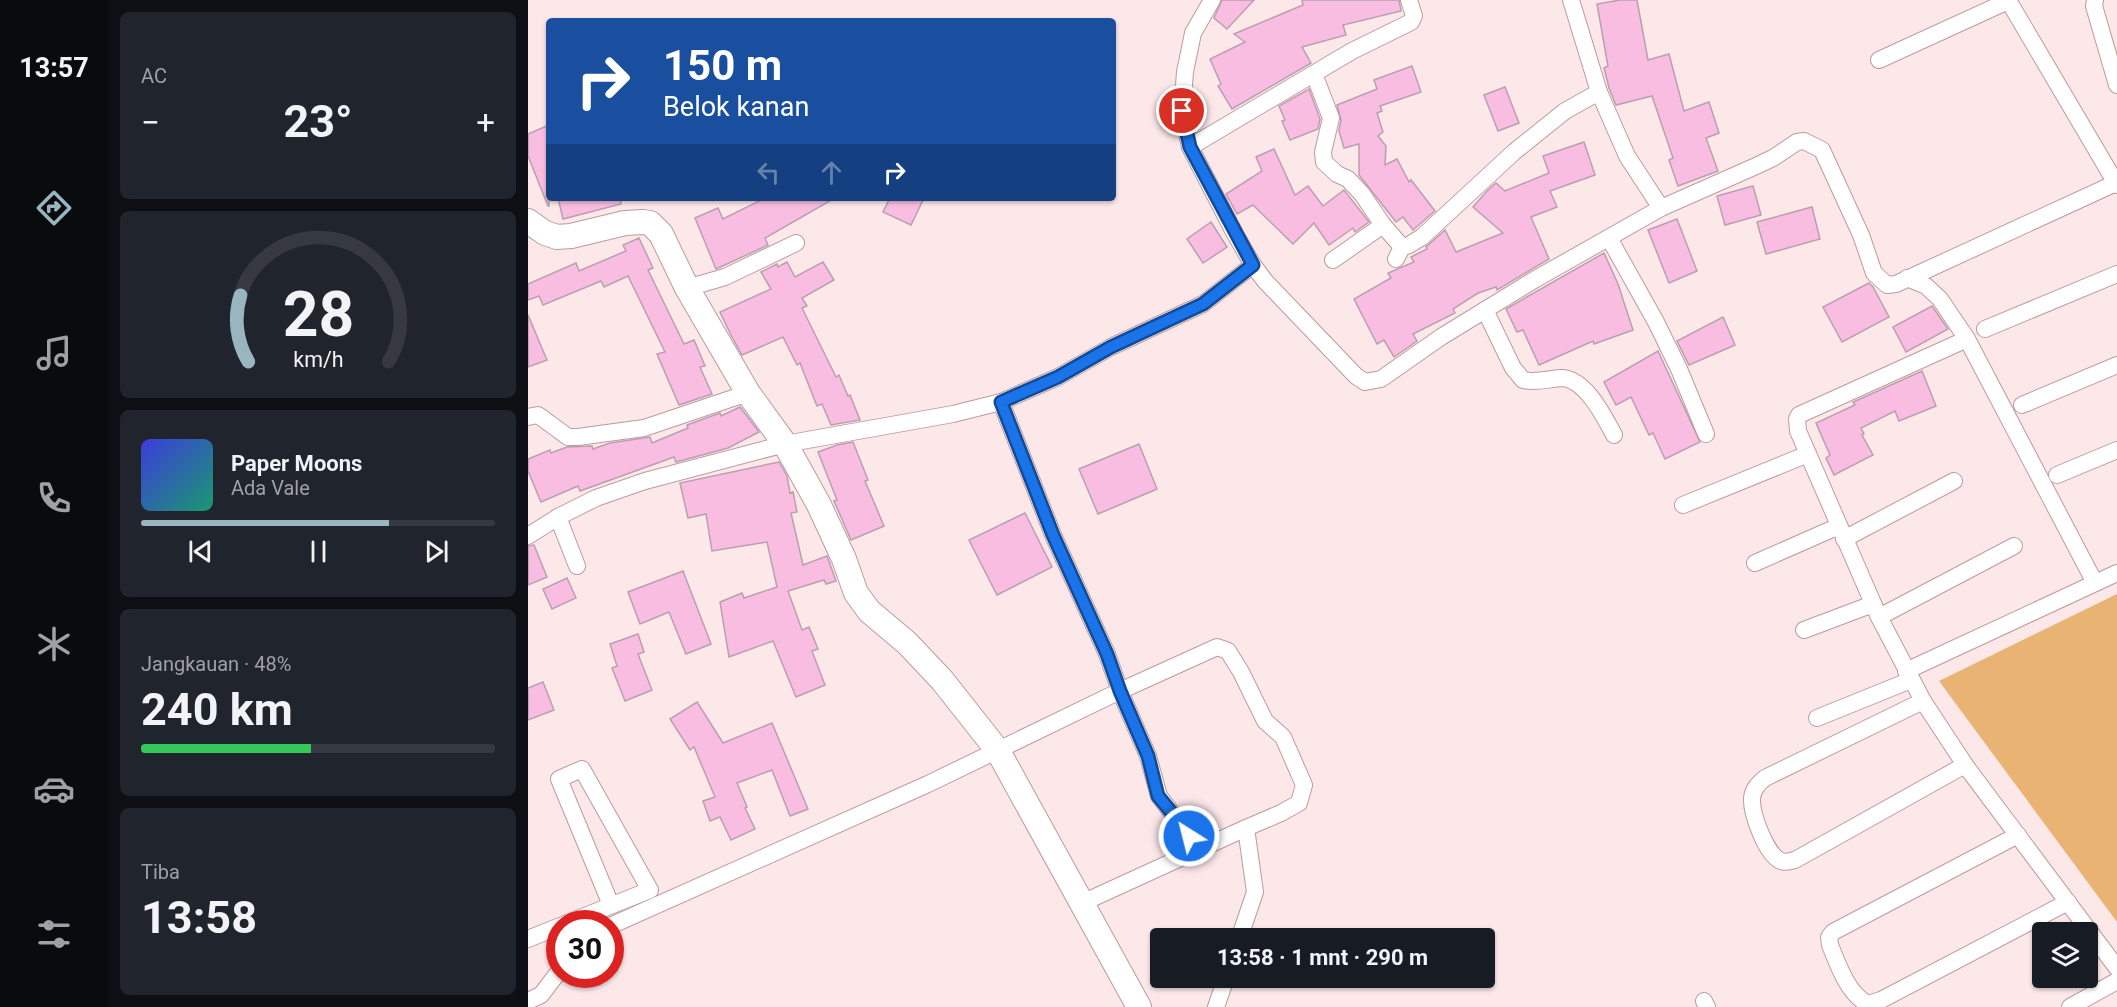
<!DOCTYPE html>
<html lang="id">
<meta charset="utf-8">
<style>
:root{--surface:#171b24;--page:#20242c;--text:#f1f3f6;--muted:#9ea1a6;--line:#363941;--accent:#98b5c0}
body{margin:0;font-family:Roboto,sans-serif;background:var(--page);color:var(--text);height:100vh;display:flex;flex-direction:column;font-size:22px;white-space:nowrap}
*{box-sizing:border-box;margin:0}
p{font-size:20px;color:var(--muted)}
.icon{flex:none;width:33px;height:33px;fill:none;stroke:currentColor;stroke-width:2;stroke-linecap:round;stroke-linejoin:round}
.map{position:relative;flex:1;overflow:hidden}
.side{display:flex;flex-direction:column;gap:12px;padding:12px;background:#0d0f14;width:420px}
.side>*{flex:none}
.banner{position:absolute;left:18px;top:18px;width:570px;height:183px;border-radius:6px;box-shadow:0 2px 4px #0004;background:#1a4fa0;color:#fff;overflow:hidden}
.tools{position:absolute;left:1504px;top:922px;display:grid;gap:12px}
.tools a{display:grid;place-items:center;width:66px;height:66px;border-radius:6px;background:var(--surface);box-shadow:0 2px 4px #0004;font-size:30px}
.speed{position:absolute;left:18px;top:910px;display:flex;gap:12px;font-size:30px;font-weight:700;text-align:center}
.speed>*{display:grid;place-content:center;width:78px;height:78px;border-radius:50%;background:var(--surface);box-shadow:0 2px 4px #0004;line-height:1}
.speed .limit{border:9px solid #d22;background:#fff;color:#111}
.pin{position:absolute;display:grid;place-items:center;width:51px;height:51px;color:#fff;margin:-26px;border:3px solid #fff;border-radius:50%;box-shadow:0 2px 6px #0007}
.me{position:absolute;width:66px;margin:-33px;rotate:324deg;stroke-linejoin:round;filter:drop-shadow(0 0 4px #0008)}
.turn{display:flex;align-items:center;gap:21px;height:126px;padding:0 18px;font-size:27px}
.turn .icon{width:78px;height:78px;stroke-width:2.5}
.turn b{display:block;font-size:42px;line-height:51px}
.lanes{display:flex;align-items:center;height:57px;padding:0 18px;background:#0003;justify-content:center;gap:30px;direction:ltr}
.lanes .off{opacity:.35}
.big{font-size:45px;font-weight:700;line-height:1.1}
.side .card{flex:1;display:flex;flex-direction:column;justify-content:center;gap:9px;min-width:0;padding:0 21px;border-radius:9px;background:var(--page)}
.side .dial{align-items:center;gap:0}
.dial svg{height:156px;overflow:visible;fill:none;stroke:var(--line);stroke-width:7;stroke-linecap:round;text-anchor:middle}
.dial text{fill:var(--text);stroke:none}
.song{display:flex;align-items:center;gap:18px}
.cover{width:72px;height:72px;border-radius:9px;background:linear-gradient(135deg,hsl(240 70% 55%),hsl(160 70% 35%))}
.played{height:6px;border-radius:3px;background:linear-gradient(90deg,var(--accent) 70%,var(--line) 70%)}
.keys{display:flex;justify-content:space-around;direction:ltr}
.heat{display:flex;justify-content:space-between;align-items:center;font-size:33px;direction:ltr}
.charge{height:9px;border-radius:4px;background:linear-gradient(90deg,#34c759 48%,var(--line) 0)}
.trip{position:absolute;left:622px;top:928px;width:345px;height:60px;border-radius:6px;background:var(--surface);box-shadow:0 2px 4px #0004;font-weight:700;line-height:60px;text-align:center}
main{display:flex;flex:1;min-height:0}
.tab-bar{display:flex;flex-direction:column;width:108px;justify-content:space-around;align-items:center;background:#090b0e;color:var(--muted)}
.tab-bar .icon{width:42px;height:42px}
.tab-bar .selected{color:var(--accent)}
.tab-bar b{font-size:27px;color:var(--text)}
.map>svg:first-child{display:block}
</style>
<main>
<nav class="tab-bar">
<b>13:57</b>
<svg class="icon selected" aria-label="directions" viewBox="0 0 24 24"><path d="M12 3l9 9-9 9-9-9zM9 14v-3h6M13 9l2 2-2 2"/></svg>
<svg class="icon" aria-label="music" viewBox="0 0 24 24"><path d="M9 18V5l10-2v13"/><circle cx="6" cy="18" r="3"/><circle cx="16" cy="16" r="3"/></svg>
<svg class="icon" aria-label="phone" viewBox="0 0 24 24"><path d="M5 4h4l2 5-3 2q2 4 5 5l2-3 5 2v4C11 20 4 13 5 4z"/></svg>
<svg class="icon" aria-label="climate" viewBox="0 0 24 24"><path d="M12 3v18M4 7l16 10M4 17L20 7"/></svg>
<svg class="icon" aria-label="car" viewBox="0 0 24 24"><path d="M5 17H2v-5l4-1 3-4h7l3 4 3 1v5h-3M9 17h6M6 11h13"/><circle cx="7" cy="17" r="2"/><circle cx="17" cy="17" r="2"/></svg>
<svg class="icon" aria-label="filters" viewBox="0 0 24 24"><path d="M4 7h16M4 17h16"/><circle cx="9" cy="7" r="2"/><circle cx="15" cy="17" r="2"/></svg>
</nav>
<section class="side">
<div class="card"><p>AC</p>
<div class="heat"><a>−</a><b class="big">23°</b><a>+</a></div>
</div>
<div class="card dial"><svg viewBox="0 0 100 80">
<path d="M14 69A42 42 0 1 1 86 69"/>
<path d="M14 69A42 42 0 0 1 10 35" stroke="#98b5c0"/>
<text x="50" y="56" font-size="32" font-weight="700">28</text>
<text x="50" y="72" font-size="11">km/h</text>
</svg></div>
<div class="card">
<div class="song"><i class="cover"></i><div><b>Paper Moons</b><p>Ada Vale</p></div></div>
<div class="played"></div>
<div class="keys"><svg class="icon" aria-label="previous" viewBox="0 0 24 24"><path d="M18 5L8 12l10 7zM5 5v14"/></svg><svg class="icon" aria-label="pause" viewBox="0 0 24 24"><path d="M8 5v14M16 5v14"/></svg><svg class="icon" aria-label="next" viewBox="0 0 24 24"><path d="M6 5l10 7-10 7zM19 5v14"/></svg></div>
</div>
<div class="card"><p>Jangkauan · 48%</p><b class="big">240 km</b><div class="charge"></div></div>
<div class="card"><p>Tiba</p><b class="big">13:58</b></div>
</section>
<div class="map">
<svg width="1589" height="1007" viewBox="0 0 1589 1007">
<rect width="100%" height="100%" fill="#fce7e9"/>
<polygon fill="#e9b374" points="1589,594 1589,922 1411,681"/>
<g fill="#fabde2" stroke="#ba9faf" stroke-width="1.5">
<polygon points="694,0 726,0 699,29 686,18"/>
<polygon points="774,0 871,0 873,11 815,25 818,35 774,47 783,63 704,109 690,86 693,84 682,59 717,42 706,34 775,5"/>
<polygon points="1092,0 1109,0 1120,60 1141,54 1156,111 1181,102 1191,133 1178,138 1190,171 1150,186 1141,160 1145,158 1124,96 1088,105 1081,88 1076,68 1080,66 1069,4"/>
<polygon points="884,66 893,92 852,106 854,111 849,113 855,132 850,136 858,146 857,165 869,159 881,182 883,180 907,211 885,230 875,217 868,222 831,175 831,144 816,148 811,131 813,120 809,105 849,89 846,80"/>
<polygon points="977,87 991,123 970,131 956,95"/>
<polygon points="781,89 792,119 790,129 762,140 754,121 757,120 751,106"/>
<polygon points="21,125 21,206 20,206 0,156 0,134"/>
<polygon points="1056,142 1067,175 1022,191 1029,207 1003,217 1021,259 969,290 968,287 950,293 925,309 927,313 885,334 889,341 866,357 856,340 849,344 826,299 863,278 860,273 886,262 883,257 899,249 898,247 917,230 928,252 975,233 945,207 959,191 968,183 977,191 1021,173 1015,156"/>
<polygon points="746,149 767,195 780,186 795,206 816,190 841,222 827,232 825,228 801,245 786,223 765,244 725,205 709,214 698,194 734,171 728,157"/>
<polygon points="1225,186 1233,215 1197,225 1189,196"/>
<polygon points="30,198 93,198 93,204 35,219"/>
<polygon points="237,198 307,198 237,238 240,245 188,269 167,218 190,208 195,219"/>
<polygon points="362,198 396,198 383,225 355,212"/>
<polygon points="1284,207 1292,239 1238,254 1229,222"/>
<polygon points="1149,219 1169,271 1141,283 1120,230"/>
<polygon points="683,222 699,247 675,263 659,239"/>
<polygon points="111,238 125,268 120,270 156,344 166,340 177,366 172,367 184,394 151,405 129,354 137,352 100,276 76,287 73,281 15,305 11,296 0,300 0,284 48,263 51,271 98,251 95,245"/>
<polygon points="1076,253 1090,284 1105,330 1066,344 1065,341 1011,365 995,330 989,332 978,309"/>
<polygon points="259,262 267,277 295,262 306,280 274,298 279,306 274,308 308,377 311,375 320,396 322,395 332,420 303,425 294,404 289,406 272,363 269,365 255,337 214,355 203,335 192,312 243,289 233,272 249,264 250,267"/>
<polygon points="1341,283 1345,287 1361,317 1314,342 1295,307"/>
<polygon points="1404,306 1420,329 1378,352 1365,327"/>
<polygon points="0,315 19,360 0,367"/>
<polygon points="1195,317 1207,345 1161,365 1149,341"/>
<polygon points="1130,351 1172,442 1137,459 1125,433 1121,435 1103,397 1088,405 1076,382"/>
<polygon points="1394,371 1408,406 1371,421 1367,411 1333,428 1336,434 1334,435 1345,455 1306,475 1298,458 1302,455 1288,423 1327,405 1325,402 1332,399"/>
<polygon points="212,407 231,432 200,448 148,462 146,457 52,491 50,486 13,502 0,471 0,459 22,450 23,453 39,447 64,446 65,449 82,443 122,437 124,443 160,428 159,425 192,413 193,416"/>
<polygon points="325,442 340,480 337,481 356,526 323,540 306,501 309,500 290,452 309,445"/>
<polygon points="611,444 629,489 570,514 551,469"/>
<polygon points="251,462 259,476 262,493 265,492 269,512 263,513 275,565 299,556 308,581 298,584 296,580 260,591 274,630 281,627 290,649 284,651 297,685 268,697 245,641 201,657 192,602 214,593 216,598 249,587 239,542 184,551 178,514 160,518 152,483"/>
<polygon points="497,513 524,567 469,595 441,540"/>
<polygon points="6,545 19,577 0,585 0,546"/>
<polygon points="155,571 183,644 158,654 141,612 112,624 100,592"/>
<polygon points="39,578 48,598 24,609 15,589"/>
<polygon points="110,634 116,652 110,654 124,690 97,701 84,668 89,666 82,644"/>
<polygon points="15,682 26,710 0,720 0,688"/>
<polygon points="169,702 195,743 244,723 280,809 262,816 244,770 209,783 219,807 217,808 227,829 203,840 192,817 182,821 175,801 187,797 166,747 162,750 142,719"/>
</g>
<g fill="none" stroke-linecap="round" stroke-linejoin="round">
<g stroke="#bc9b9f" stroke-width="18">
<g id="street">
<polyline points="684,0 665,33 657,72 654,111 662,147 707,234 725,265 737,281 828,376 837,382 853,379 913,337 1006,280 1133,208 1228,166 1245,158 1269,142 1276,141 1294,150 1333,235 1346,273 1359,285 1368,284 1588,183"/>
<polyline points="1043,0 1071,92 1099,156 1133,208"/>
<polyline points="1480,0 1589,185"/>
<polyline points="1567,0 1566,6 1589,85"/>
<polyline points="1351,60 1480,1"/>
<polyline points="786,74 803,118 795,152 796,162 809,174 820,179 834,194 855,225 874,247"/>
<polyline points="662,147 824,51 883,22 886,16 881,0"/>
<polyline points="1081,238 1128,322 1151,369 1178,434"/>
<polyline points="868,259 874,247 881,245 894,237 986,152 1037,111 1071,92"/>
<polyline points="805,260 855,225"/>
<polyline points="1379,278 1398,286 1412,299 1439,339 1567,583"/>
<polyline points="159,288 197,277 268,243"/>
<path d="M957 310 985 368 995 380C1008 383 1020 379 1033 378 1057 378 1076 416 1086 435"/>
<polyline points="1457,329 1589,274"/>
<polyline points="1439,339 1271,415 1269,419 1270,431 1351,617 1395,701 1437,765 1589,968"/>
<polyline points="1494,405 1589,365"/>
<polyline points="0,417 10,415 40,437 50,437 116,428 220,393"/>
<polyline points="1529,475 1589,450"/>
<polyline points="1155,505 1280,454"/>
<polyline points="30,517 49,566"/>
<polyline points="0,536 30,517 68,498 117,481 257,444 425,414 473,402 530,377 583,347 675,304 725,265"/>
<polyline points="1316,539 1426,481"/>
<polyline points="1227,563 1311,526"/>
<polyline points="1351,617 1486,546"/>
<polyline points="1276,630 1345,604"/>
<polyline points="1378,671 1589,573"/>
<path d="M1395 701 1237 778C1230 784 1225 789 1224 798 1223 813 1238 855 1253 861 1258 863 1262 861 1267 860L1437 765"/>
<polyline points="1289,718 1383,680"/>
<path d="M1490 835 1305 932 1301 937 1302 945C1310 965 1320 994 1340 1004L1353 1000 1540 902"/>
<polyline points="666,852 657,821 644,813 631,796 620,756 592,691 689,647 700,651 713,672 737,721 755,737 776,785 771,803 753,813 718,828"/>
<polyline points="554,903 718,828 727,892 711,939"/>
<polyline points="37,924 122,890 54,769 31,779 83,905"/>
<polyline points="82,926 400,784 592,691 579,654 525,535 473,402"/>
<polyline points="0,939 32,926"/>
<polyline points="0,1001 13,995 32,970"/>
<polyline points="1176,1001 1179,1007"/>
<polyline points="688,1007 698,978"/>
<polyline points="1542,1007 1589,981"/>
</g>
</g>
<g stroke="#bc9b9f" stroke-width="26">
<polyline id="secondary" points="0,221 17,233 29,237 43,236 97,223 115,222 122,223 133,234 159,288 220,393 257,444 270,467 291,505 316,559 328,593 341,611 379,643 414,680 470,751 611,1007"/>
</g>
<use href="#street" stroke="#fff" stroke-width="16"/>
<use href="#secondary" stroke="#fff" stroke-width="24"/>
</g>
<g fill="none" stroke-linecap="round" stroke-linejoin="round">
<g stroke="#114b97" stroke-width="15">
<polyline id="route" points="654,111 662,147 725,265 675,304 583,347 530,377 473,402 525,535 579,654 592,691 620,756 630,796 644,813 657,820 661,836"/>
</g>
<use href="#route" stroke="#1a73e8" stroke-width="10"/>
</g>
</svg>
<div class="tools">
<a><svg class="icon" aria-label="layers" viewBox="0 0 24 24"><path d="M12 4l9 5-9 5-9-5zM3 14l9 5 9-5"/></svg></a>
</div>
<div class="speed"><div class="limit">30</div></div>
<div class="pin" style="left:654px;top:111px;background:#d93025"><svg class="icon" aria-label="arrive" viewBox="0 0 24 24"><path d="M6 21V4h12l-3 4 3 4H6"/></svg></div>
<svg class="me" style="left:661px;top:836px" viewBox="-20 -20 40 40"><circle r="17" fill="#1a73e8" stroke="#fff" stroke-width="3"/><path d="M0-11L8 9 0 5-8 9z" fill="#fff"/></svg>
<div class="trip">13:58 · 1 mnt · 290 m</div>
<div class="banner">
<div class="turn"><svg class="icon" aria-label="right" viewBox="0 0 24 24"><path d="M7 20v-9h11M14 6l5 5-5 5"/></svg><div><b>150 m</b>Belok kanan</div></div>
<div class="lanes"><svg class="icon off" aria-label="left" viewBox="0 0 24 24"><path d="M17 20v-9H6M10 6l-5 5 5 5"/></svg><svg class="icon off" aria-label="ahead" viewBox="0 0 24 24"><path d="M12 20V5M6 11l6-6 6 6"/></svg><svg class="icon" aria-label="right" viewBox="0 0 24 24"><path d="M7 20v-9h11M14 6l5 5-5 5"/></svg></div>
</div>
</div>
</main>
